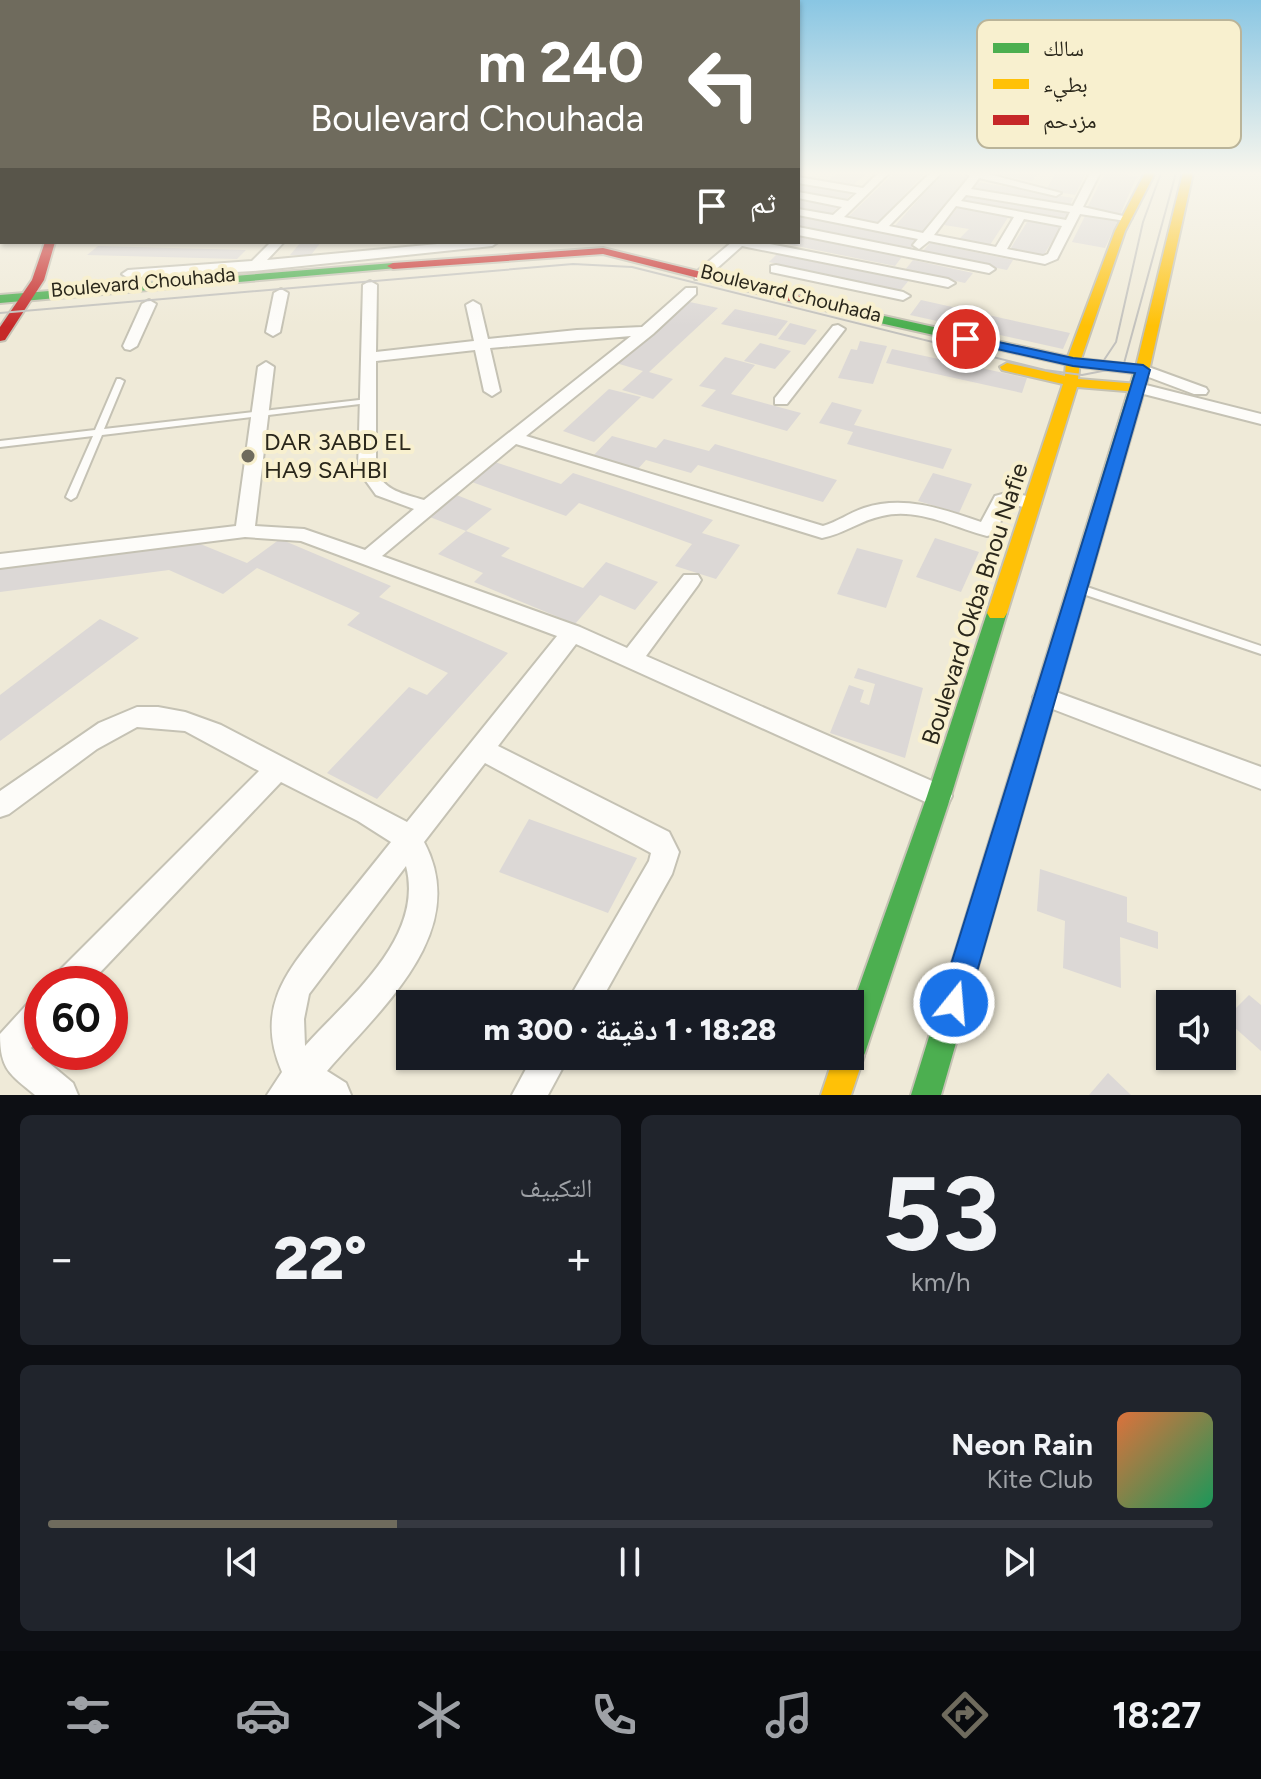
<!DOCTYPE html>
<html lang="ar">
<meta charset="utf-8">
<style>
:root{--surface:#171b24;--page:#20242c;--text:#f1f3f6;--muted:#9ea1a6;--line:#363941;--accent:#6f6b5d}
body{margin:0;font-family:Figtree,"Noto Naskh Arabic",sans-serif;background:var(--page);color:var(--text);direction:rtl;height:100vh;display:flex;flex-direction:column;font-size:30px;white-space:nowrap}
*{box-sizing:border-box;margin:0}
p{font-size:26px;color:var(--muted)}
.icon{flex:none;width:44px;height:44px;fill:none;stroke:currentColor;stroke-width:2;stroke-linecap:round;stroke-linejoin:round}
.map{position:relative;height:1095px;overflow:hidden;direction:ltr}
.sheet{display:flex;flex-direction:column;gap:20px;padding:20px;background:#0d0f14;flex:1}
.sheet>*{flex:none}
.banner{position:absolute;left:0px;top:0px;width:800px;height:244px;box-shadow:0 2px 6px #0004;direction:rtl;background:#6f6b5d;color:#fff;overflow:hidden}
.tools{position:absolute;left:1156px;top:990px;display:grid;gap:16px}
.tools a{display:grid;place-items:center;width:80px;height:80px;border-radius:0px;background:var(--surface);box-shadow:0 2px 6px #0004;font-size:40px}
.speed{position:absolute;left:24px;top:966px;display:flex;gap:16px;font-size:40px;font-weight:700;text-align:center}
.speed>*{display:grid;place-content:center;width:104px;height:104px;border-radius:50%;background:var(--surface);box-shadow:0 2px 6px #0004;line-height:1}
.speed .limit{border:12px solid #d22;background:#fff;color:#111}
.pin{position:absolute;display:grid;place-items:center;width:68px;height:68px;color:#fff;margin:-34px;border:4px solid #fff;border-radius:50%;box-shadow:0 2px 8px #0007}
.me{position:absolute;width:88px;margin:-44px;rotate:17deg;stroke-linejoin:round;filter:drop-shadow(0 0 6px #0008)}
.turn{display:flex;align-items:center;gap:28px;height:168px;padding:0 24px;font-size:36px}
.turn .icon{width:104px;height:104px;stroke-width:2.5}
.turn b{display:block;font-size:56px;line-height:68px}
.then{display:flex;align-items:center;height:76px;padding:0 24px;background:#0003;gap:16px;font-size:30px}
.big{font-size:60px;font-weight:800;line-height:1.1}
.sheet .tile{flex:1;display:flex;flex-direction:column;justify-content:center;gap:12px;min-width:0;padding:0 28px;border-radius:12px;background:var(--page)}
.sheet .dial{align-items:center;gap:0}
.dial b{font-size:104px;line-height:1}
.song{display:flex;align-items:center;gap:24px}
.cover{width:96px;height:96px;border-radius:12px;background:linear-gradient(135deg,hsl(20 70% 55%),hsl(150 70% 35%))}
.played{height:8px;border-radius:4px;background:linear-gradient(90deg,var(--accent) 30%,var(--line) 30%)}
.keys{display:flex;justify-content:space-around;direction:ltr}
.heat{display:flex;justify-content:space-between;align-items:center;font-size:44px;direction:ltr}
.sheet .tiles{flex:1;display:grid;gap:20px;grid-template-columns:1fr 1fr}
.tile:last-child{grid-column:span 2}
.trip{position:absolute;left:396px;top:990px;width:468px;height:80px;border-radius:0px;background:var(--surface);box-shadow:0 2px 6px #0004;font-weight:800;line-height:80px;text-align:center;direction:rtl}
.menu{display:flex;height:128px;justify-content:space-around;align-items:center;background:#090b0e;color:var(--muted)}
.menu .icon{width:56px;height:56px}
.menu .current{color:var(--accent)}
.menu b{font-size:36px;color:var(--text)}
.map>svg:first-child{display:block}
</style>
<div class="map">
<svg width="1261" height="1095" viewBox="0 0 1261 1095">
<rect width="100%" height="100%" fill="#efead8"/>
<g fill="#dcd8d6">
<polygon points="837,173 867,173 851,187 826,183"/>
<polygon points="894,173 925,173 877,224 847,218"/>
<polygon points="942,173 970,176 923,232 894,227"/>
<polygon points="991,173 1031,173 1037,174 1032,181"/>
<polygon points="1056,173 1086,173 1075,195 1046,190"/>
<polygon points="1105,173 1137,176 1120,215 1086,210"/>
<polygon points="977,182 1073,198 1069,207 971,190"/>
<polygon points="798,183 853,193 844,201 798,193"/>
<polygon points="968,195 1072,213 1068,222 961,203"/>
<polygon points="798,200 813,202 838,207 829,216 798,210"/>
<polygon points="958,207 1009,216 988,248 956,242 969,229 944,225"/>
<polygon points="1086,214 1118,220 1105,248 1072,242"/>
<polygon points="800,215 919,238 911,248 798,226"/>
<polygon points="1029,219 1062,225 1042,258 1009,251"/>
<polygon points="798,233 904,254 895,266 782,243 798,242"/>
<polygon points="301,242 321,242 311,255 290,255"/>
<polygon points="930,243 1013,260 1007,270 921,253"/>
<polygon points="98,246 246,250 237,259 87,255"/>
<polygon points="780,251 910,279 900,291 769,262"/>
<polygon points="913,260 973,273 965,283 905,270"/>
<polygon points="921,300 1015,321 1070,333 1063,349 910,315"/>
<polygon points="685,301 718,308 649,372 673,379 653,399 622,390 643,371 616,363"/>
<polygon points="735,309 788,321 776,336 721,324"/>
<polygon points="790,323 817,330 805,345 778,339"/>
<polygon points="860,341 887,346 873,384 838,378 851,349 857,350"/>
<polygon points="760,343 791,351 775,369 744,361"/>
<polygon points="892,349 1027,378 1022,393 886,363"/>
<polygon points="725,357 755,365 731,394 801,413 787,431 701,406 716,390 699,386"/>
<polygon points="609,389 641,397 594,442 563,431"/>
<polygon points="832,402 862,410 854,425 952,449 943,469 847,444 853,432 819,423"/>
<polygon points="612,436 656,448 664,439 709,451 715,444 837,480 823,502 698,465 691,473 646,460 637,470 592,457"/>
<polygon points="492,461 561,484 573,473 619,488 713,520 702,533 740,545 716,579 675,566 692,544 579,503 566,516 469,481"/>
<polygon points="933,473 972,484 959,513 918,501"/>
<polygon points="449,492 492,509 466,531 510,548 501,556 583,588 606,562 658,582 635,610 600,595 575,624 474,582 483,573 438,554 466,531 422,514"/>
<polygon points="935,538 979,552 961,592 916,577"/>
<polygon points="280,539 391,586 379,597 508,653 377,799 327,773 409,687 427,695 448,673 347,625 360,613 257,568 223,594 169,570 0,592 0,565 193,541 247,563"/>
<polygon points="857,548 903,560 886,608 837,594"/>
<polygon points="100,619 139,638 0,741 0,695"/>
<polygon points="858,668 923,688 905,758 830,733 849,685 864,690 860,702 869,705 875,684 854,678"/>
<polygon points="529,819 637,858 608,913 499,872"/>
<polygon points="1040,869 1127,897 1127,922 1158,932 1158,949 1120,937 1121,988 1063,968 1065,921 1037,911"/>
<polygon points="1249,995 1261,1005 1261,1051 1225,1019"/>
<polygon points="1108,1073 1131,1095 1089,1095"/>
</g>
<g fill="none" stroke-linecap="round" stroke-linejoin="round">
<g stroke="#c5c2b4" stroke-width="4">
<g id="lane">
<polygon points="117,379 120,379 124,381 104,429 368,399 372,401 368,403 102,435 76,497 71,500 66,497 93,436 0,447 0,441 95,430"/>
<polygon points="1081,585 1261,646 1261,654 1077,592 1076,589 1077,586"/>
</g>
</g>
<g stroke="#c5c2b4" stroke-width="4">
<g id="street">
<path d="M878 173H889L844 217 878 224 930 173H941L889 226 923 233 970 176 965 173H984L1061 193 1056 196 979 178 971 189 1073 206 1090 173H1100L1083 207 1132 218 1126 221 1080 214 1057 259 1045 264 929 241 919 249 913 245 918 239 798 215V209L833 215 842 207 798 198V192L848 201 857 193 798 183V177L863 188ZM966 195 1070 212 1066 220 961 201ZM956 206 1014 217 996 247 934 235ZM1024 219 1062 226 1048 254 1043 256 1007 249Z"/>
<rect x="0" y="175" width="2" height="6"/>
<polygon points="798,227 989,265 995,269 989,273 798,235"/>
<polygon points="271,242 284,242 267,260 459,242 498,242 492,246 253,271 128,278 122,274 128,270 252,261"/>
<polygon points="732,242 760,242 948,279 955,283 948,287 742,246 705,279 695,279 695,273"/>
<polygon points="776,265 903,292 910,296 903,300 771,272 771,266"/>
<path d="M370 281 377 285 376 352 474 341 466 305 473 301 480 305 488 339 577 330 642 327 686 288H696V294L653 334 526 436 823 526C837 522 849 513 864 508 904 495 943 509 981 522L995 496 1010 492 1039 499 1041 503 1032 509 1010 504 994 534 987 536C953 527 917 507 882 516 861 520 844 534 822 538L516 444 382 556 580 627 627 648 684 575H698L701 580 698 585 646 656 948 788 952 796 948 804 939 807 930 804 576 644 498 746 669 832 679 852 672 874 599 1004H566L649 861 651 853 485 763 424 842C472 932 380 1009 327 1071L346 1083 351 1095H267L282 1072C253 1005 290 968 329 919 350 893 371 867 391 842L358 821 281 782 89 984H52L57 973 259 771 185 731 137 727 97 749 9 814 0 817V791L99 723 137 707H158L185 712 221 725 407 822 557 636 301 541 245 537 0 568V554L236 526 258 367 266 362 274 367 255 526 304 529 365 550 414 509 376 495 358 470 363 285ZM631 336 424 500C404 494 384 491 376 470V361L475 350 484 391 492 396 500 391 490 348ZM406 866C425 938 348 998 305 1046L304 1019 309 994Z"/>
<polygon points="281,289 288,293 280,332 273,336 266,332 274,293"/>
<polygon points="149,300 156,304 137,346 130,350 125,349 123,346 142,304"/>
<polygon points="838,325 845,329 787,404 775,404 775,398 833,326"/>
<polygon points="1143,365 1206,388 1208,391 1206,394 1194,394 1138,373 1138,367"/>
<polygon points="1138,383 1261,414 1261,424 1132,391 1132,385"/>
<polygon points="1045,688 1261,767 1261,789 1037,703 1033,697 1037,691"/>
<path d="M42 995V1036L31 1048 73 1083 78 1095H35C10 1074 0 1070 0 1034L31 1000Z"/>
<polygon points="533,1056 569,1056 548,1095 512,1095"/>
</g>
</g>
<g stroke="#c5c2b4" stroke-width="4">
<g id="fast">
<polygon points="393,263 397,264 397,268 0,303 0,295"/>
<polygon points="857,310 1073,358 1143,366 1150,370 941,1095 911,1095 1134,373 1073,366 853,317 853,311"/>
<polygon points="997,606 1004,608 1007,613 951,796 865,1053 860,1063 850,1068 840,1063 836,1056 850,1056 850,1012 927,796 987,613 990,608"/>
</g>
</g>
<g stroke="#c5c2b4" stroke-width="4">
<g id="slow">
<polygon points="1145,173 1155,173 1125,231 1080,362 1078,379 1138,384 1145,388 1138,392 1077,387 1007,613 1004,618 990,618 987,613 1063,384 1002,370 1000,367 1007,363 1065,376 1066,362 1115,231"/>
<polygon points="1183,173 1193,173 1149,371 1142,375 1135,371"/>
<polygon points="850,1042 860,1045 864,1056 851,1095 821,1095 834,1056 850,1056"/>
</g>
</g>
<g stroke="#c5c2b4" stroke-width="4">
<g id="jam">
<polygon points="45,242 55,242 44,280 5,340 0,341 0,327 32,280"/>
<polygon points="603,248 861,311 863,314 857,318 603,254 393,269 387,266 393,263"/>
</g>
</g>
<use href="#lane" fill="#fdfcf9" fill-rule="evenodd"/>
<use href="#street" fill="#fdfcf9" fill-rule="evenodd"/>
<use href="#fast" fill="#4caf50" fill-rule="evenodd"/>
<use href="#slow" fill="#ffc107" fill-rule="evenodd"/>
<use href="#jam" fill="#c62828" fill-rule="evenodd"/>
<g stroke="#c2c1bd" stroke-width="2">
<polyline points="0,313 573,264 632,267 1045,370 1082,375 1123,367 1176,173"/>
<polyline points="1085,368 1100,366 1116,342 1143,222 1161,173"/>
</g>
</g>
<linearGradient id="sky" x2="0" y2="1"><stop stop-color="#89c6e3"/><stop offset="0.53" stop-color="#f8f6ed"/><stop offset="1" stop-color="#f8f6ed" stop-opacity="0"/></linearGradient>
<rect width="1261" height="326" fill="url(#sky)"/>
<polygon fill="#1a73e8" stroke="#114b97" stroke-width="2" points="966,335 1073,358 1143,365 1150,370 968,1003 964,1013 954,1018 943,1013 939,1003 1135,373 1073,366 961,341 961,336"/>
<circle fill="#6f6b5d" stroke="#f8f0cf" stroke-width="3" cx="248" cy="456" r="8"/>
<g text-anchor="middle" stroke-width="8" stroke-linejoin="round" paint-order="stroke">
<g font-size="20" fill="#2a271b" stroke="#f8f0cf">
<text transform="translate(143 282) rotate(-5)" y="7">Boulevard Chouhada</text>
<text transform="translate(791 293) rotate(14)" y="7">Boulevard Chouhada</text>
</g>
<g font-size="24" fill="#2a271b" stroke="#f8f0cf" text-anchor="start">
<text x="264" y="450">DAR 3ABD EL<tspan x="264" dy="28">HA9 SAHBI</tspan></text>
</g>
<g font-size="24" fill="#2a271b" stroke="#f8f0cf">
<text transform="translate(975 604) rotate(-72)" y="8">Boulevard Okba Bnou Nafie</text>
</g>
</g>
<rect x="977" y="20" width="264" height="128" rx="12" fill="#f8f0cf" stroke="#bab499" stroke-width="2"/>
<rect x="993" y="43" width="36" height="10" fill="#4caf50"/>
<rect x="993" y="79" width="36" height="10" fill="#ffc107"/>
<rect x="993" y="115" width="36" height="10" fill="#c62828"/>
<g font-size="22" fill="#2a271b">
<text x="1043" y="56">سالك</text>
<text x="1043" y="92">بطيء</text>
<text x="1043" y="128">مزدحم</text>
</g>
</svg>
<div class="tools">
<a><svg class="icon" aria-label="sound" viewBox="0 0 24 24"><path d="M4 9h4l5-4v14l-5-4H4zM17 9q2 3 0 6"/></svg></a>
</div>
<div class="speed"><div class="limit">60</div></div>
<div class="pin" style="left:966px;top:339px;background:#d93025"><svg class="icon" aria-label="arrive" viewBox="0 0 24 24"><path d="M6 21V4h12l-3 4 3 4H6"/></svg></div>
<svg class="me" style="left:954px;top:1003px" viewBox="-20 -20 40 40"><circle r="17" fill="#1a73e8" stroke="#fff" stroke-width="3"/><path d="M0-11L8 9 0 5-8 9z" fill="#fff"/></svg>
<div class="trip">18:28 · 1 دقيقة · 300 m</div>
<div class="banner">
<div class="turn"><svg class="icon" aria-label="left" viewBox="0 0 24 24"><path d="M17 20v-9H6M10 6l-5 5 5 5"/></svg><div><b>240 m</b>Boulevard Chouhada</div></div>
<div class="then">ثم<svg class="icon" aria-label="arrive" viewBox="0 0 24 24"><path d="M6 21V4h12l-3 4 3 4H6"/></svg></div>
</div>
</div>
<section class="sheet">
<div class="tiles">
<div class="tile dial"><b>53</b><p>km/h</p></div>
<div class="tile"><p>التكييف</p>
<div class="heat"><a>−</a><b class="big">22°</b><a>+</a></div>
</div>
<div class="tile">
<div class="song"><i class="cover"></i><div><b>Neon Rain</b><p>Kite Club</p></div></div>
<div class="played"></div>
<div class="keys"><svg class="icon" aria-label="previous" viewBox="0 0 24 24"><path d="M18 5L8 12l10 7zM5 5v14"/></svg><svg class="icon" aria-label="pause" viewBox="0 0 24 24"><path d="M8 5v14M16 5v14"/></svg><svg class="icon" aria-label="next" viewBox="0 0 24 24"><path d="M6 5l10 7-10 7zM19 5v14"/></svg></div>
</div>
</div>
</section>
<nav class="menu">
<b>18:27</b>
<svg class="icon current" aria-label="directions" viewBox="0 0 24 24"><path d="M12 3l9 9-9 9-9-9zM9 14v-3h6M13 9l2 2-2 2"/></svg>
<svg class="icon" aria-label="music" viewBox="0 0 24 24"><path d="M9 18V5l10-2v13"/><circle cx="6" cy="18" r="3"/><circle cx="16" cy="16" r="3"/></svg>
<svg class="icon" aria-label="phone" viewBox="0 0 24 24"><path d="M5 4h4l2 5-3 2q2 4 5 5l2-3 5 2v4C11 20 4 13 5 4z"/></svg>
<svg class="icon" aria-label="climate" viewBox="0 0 24 24"><path d="M12 3v18M4 7l16 10M4 17L20 7"/></svg>
<svg class="icon" aria-label="car" viewBox="0 0 24 24"><path d="M5 17H2v-5l4-1 3-4h7l3 4 3 1v5h-3M9 17h6M6 11h13"/><circle cx="7" cy="17" r="2"/><circle cx="17" cy="17" r="2"/></svg>
<svg class="icon" aria-label="filters" viewBox="0 0 24 24"><path d="M4 7h16M4 17h16"/><circle cx="9" cy="7" r="2"/><circle cx="15" cy="17" r="2"/></svg>
</nav>
